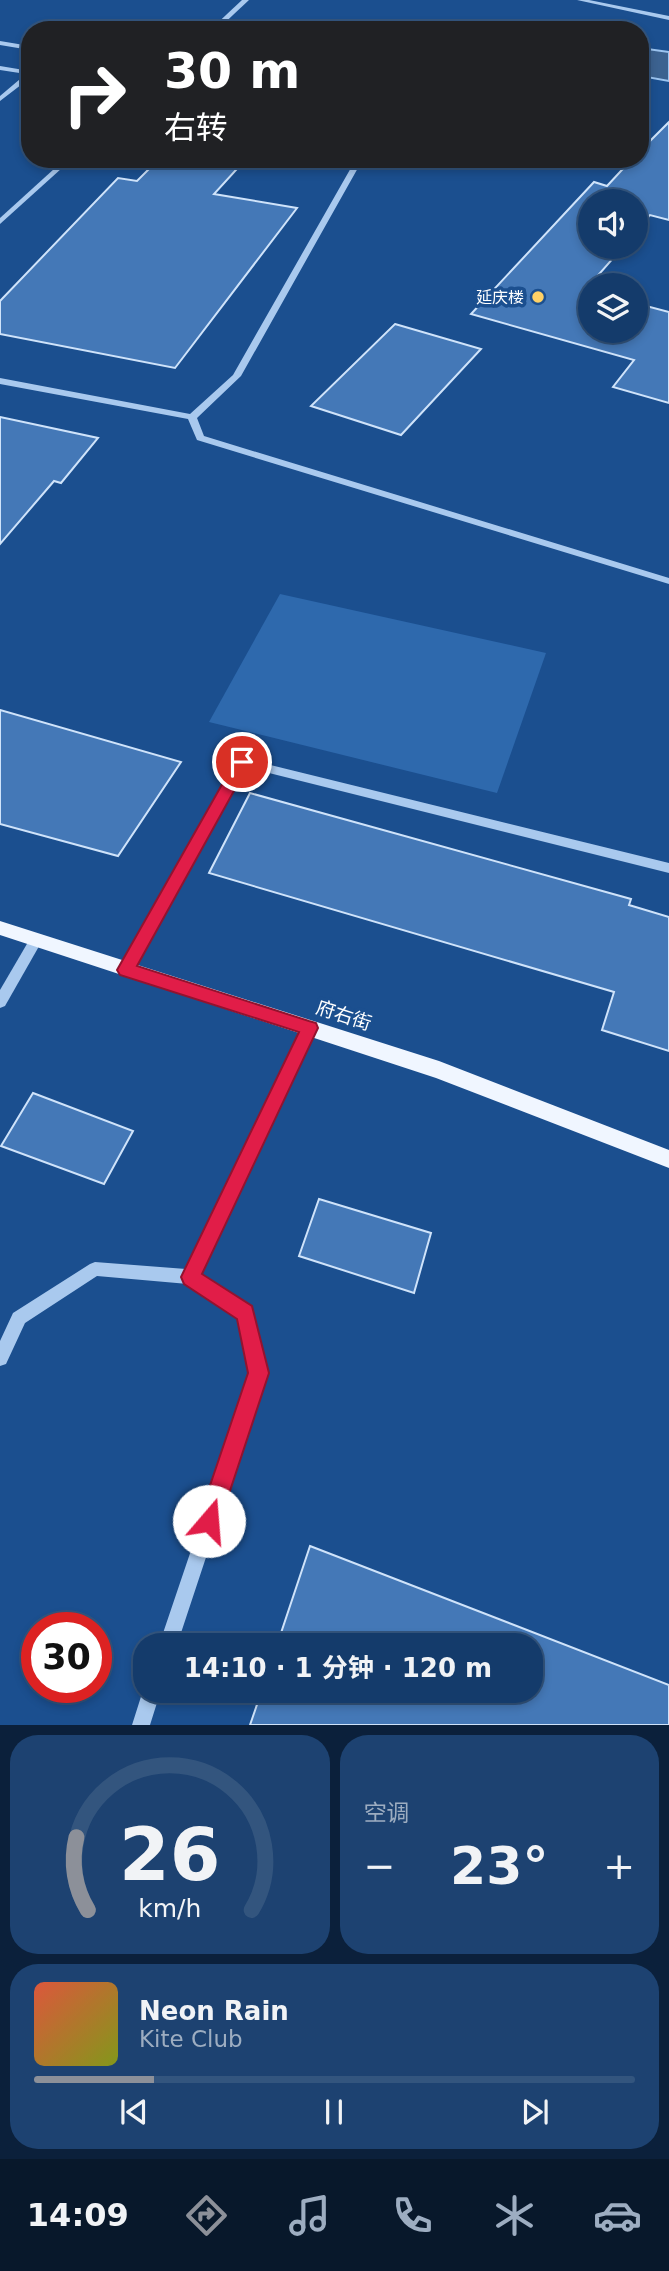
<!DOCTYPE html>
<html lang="zh">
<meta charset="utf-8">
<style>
:root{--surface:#143b6b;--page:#1d4271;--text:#f1f3f6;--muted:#9dadc1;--line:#33557e;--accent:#8c9099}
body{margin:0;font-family:"DejaVu Sans","Noto Sans SC",sans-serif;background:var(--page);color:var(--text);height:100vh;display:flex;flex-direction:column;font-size:26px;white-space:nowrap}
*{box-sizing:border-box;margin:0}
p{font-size:23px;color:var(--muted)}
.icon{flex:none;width:38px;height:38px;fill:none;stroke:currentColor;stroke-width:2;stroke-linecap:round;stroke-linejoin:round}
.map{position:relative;height:1725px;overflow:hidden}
.drawer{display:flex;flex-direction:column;gap:10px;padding:10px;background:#0b203b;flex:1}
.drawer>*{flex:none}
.banner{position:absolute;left:21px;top:21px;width:628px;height:147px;border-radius:28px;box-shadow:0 4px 10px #0003,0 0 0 2px var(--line);background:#202124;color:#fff;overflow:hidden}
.buttons{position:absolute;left:578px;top:189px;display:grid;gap:14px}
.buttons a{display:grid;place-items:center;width:70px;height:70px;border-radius:50%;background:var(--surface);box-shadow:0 4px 10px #0003,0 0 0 2px var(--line);font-size:35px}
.speed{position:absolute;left:21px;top:1612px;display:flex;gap:14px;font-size:35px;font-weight:700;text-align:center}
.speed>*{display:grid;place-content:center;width:91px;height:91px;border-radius:50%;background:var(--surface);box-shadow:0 4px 10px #0003,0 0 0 2px var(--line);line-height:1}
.speed .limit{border:10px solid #d22;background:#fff;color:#111}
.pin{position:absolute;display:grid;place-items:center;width:60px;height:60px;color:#fff;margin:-30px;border:4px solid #fff;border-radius:50%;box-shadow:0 2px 7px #0007}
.me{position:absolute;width:77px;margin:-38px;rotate:18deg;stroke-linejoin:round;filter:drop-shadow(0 0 5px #0008)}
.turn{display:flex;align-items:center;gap:24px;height:147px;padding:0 28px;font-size:32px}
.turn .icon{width:91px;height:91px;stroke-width:2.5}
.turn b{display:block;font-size:49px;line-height:60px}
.big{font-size:52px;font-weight:700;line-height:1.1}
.drawer .widget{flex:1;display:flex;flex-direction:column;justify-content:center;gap:10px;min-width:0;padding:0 24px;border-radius:28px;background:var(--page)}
.drawer .dial{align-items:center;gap:0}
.dial svg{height:182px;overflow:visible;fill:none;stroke:var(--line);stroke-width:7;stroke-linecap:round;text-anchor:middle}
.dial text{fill:var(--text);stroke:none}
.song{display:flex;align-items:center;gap:21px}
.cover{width:84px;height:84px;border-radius:10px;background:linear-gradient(135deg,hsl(10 70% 55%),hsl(70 70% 35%))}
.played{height:7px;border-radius:4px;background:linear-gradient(90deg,var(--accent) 20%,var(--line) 20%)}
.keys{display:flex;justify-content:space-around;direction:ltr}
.heat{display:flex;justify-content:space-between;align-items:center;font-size:38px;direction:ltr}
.drawer .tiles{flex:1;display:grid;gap:10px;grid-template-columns:1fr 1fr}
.widget:last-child{grid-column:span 2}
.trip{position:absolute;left:133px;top:1633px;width:410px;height:70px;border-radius:28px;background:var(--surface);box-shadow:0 4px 10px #0003,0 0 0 2px var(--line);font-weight:700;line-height:70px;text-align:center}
.tabs{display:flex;height:112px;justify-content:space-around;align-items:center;background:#08182b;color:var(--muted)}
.tabs .icon{width:49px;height:49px}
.tabs .current{color:var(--accent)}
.tabs b{font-size:32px;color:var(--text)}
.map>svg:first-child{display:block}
</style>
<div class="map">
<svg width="669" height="1725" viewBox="0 0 669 1725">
<rect width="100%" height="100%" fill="#1b4f8f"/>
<polygon fill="#2e69ad" points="280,594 546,653 497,793 209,722"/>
<polygon fill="#3c6290" stroke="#9cc4f0" stroke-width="2" points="640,48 669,52 669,81 641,76"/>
<g fill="#4478b7" stroke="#cfe3fa" stroke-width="2">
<polygon points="669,122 669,220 650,215 635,232 635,201 590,201 590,247 623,247 585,290 590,291 590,331 635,331 635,303 669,312 669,403 613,387 634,360 471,314 594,182 607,186 632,159 640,159 640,151"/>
<polygon points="159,159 246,159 214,194 297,208 175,368 0,334 0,301 118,178 137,181"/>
<polygon points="395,324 481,349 401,435 311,406"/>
<polygon points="0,417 98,438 61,483 54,481 0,544"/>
<polygon points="0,710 181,762 118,856 0,824"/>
<polygon points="250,793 631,899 629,905 669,917 669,1051 602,1030 614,992 209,873"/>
<polygon points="33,1093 133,1131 104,1184 1,1146"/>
<polygon points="319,1199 431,1233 414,1293 299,1256"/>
<polygon points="310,1546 669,1685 669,1725 250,1725 262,1690 530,1690 530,1645 277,1645"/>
</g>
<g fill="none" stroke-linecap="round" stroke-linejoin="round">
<g fill="#a9c9ee" fill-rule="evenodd">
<polygon points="242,0 249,0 217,30 210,30"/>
<polygon points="577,0 589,0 669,16 669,20"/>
<polygon points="0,41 30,46 30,50 0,45"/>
<polygon points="0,66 30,71 30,78 0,101 0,96 26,74 0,70"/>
<polygon points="65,159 72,159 0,224 0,218"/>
<polygon points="356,159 363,159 241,376 197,418 204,436 669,578 669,584 197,440 188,419 0,384 0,378 190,414 233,375"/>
<polygon points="242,758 669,863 669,873 245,767 131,974 126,975 121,974 119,970 121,966 238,759"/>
<polygon points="36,936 41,937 42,941 5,1006 0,1008 0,990 31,937"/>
<polygon points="309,1022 314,1024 316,1028 199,1274 250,1308 267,1373 177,1645 159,1645 251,1373 238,1318 188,1284 97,1276 25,1323 6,1364 0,1366 0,1341 13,1313 90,1264 95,1262 186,1269 304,1024"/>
<polygon points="145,1684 145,1690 161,1690 150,1725 132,1725"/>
</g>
<polygon fill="#f0f6ff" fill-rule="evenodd" points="0,921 439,1061 669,1150 669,1168 436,1078 0,935"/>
</g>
<polygon fill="#e11d48" stroke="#92132f" stroke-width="2" points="242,757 250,762 137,966 309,1021 316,1023 318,1028 202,1274 252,1306 269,1373 220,1521 217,1529 209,1533 201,1529 198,1521 248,1373 237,1319 184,1284 181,1277 299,1032 120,975 117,970 237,758"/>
<circle fill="#ffd166" stroke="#1b4f8f" stroke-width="2.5" cx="538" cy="297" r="7"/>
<g text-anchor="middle" stroke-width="7" stroke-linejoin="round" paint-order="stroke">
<g font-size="16" fill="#fff" stroke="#1b4f8f" text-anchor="end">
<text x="524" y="303">延庆楼</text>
</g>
<g font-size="19" fill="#fff" stroke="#1b4f8f">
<text transform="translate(344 1015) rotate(18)" y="7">府右街</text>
</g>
</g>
</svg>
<div class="buttons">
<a><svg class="icon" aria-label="sound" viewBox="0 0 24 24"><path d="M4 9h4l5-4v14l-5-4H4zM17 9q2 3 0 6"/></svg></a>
<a><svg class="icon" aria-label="layers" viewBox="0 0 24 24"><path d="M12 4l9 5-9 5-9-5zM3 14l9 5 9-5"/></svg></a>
</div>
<div class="speed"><div class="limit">30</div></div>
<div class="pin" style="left:242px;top:762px;background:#d93025"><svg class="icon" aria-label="arrive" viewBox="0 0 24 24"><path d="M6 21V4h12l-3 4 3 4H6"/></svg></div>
<svg class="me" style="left:209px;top:1521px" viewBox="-20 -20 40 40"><circle r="19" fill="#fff"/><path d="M0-13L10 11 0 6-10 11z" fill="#e11d48"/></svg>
<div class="trip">14:10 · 1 分钟 · 120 m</div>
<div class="banner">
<div class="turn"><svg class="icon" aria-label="right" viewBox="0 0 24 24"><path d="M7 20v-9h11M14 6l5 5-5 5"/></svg><div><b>30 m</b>右转</div></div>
</div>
</div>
<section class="drawer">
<div class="tiles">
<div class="widget dial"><svg viewBox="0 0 100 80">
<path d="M14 69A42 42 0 1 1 86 69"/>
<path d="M14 69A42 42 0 0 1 9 37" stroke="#8c9099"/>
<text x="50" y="56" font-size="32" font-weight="700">26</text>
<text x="50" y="72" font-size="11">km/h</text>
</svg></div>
<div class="widget"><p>空调</p>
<div class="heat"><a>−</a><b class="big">23°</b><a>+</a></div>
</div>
<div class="widget">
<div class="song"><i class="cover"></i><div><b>Neon Rain</b><p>Kite Club</p></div></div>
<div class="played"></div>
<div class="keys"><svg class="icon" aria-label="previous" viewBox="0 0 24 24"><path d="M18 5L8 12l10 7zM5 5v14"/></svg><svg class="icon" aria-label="pause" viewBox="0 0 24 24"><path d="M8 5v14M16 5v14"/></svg><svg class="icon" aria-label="next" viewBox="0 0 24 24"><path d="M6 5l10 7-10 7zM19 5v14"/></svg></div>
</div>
</div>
</section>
<nav class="tabs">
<b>14:09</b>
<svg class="icon current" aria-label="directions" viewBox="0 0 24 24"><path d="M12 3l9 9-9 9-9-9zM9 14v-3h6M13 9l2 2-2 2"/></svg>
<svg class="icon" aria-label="music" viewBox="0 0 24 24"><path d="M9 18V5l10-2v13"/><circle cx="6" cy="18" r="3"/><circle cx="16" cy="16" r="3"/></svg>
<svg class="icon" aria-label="phone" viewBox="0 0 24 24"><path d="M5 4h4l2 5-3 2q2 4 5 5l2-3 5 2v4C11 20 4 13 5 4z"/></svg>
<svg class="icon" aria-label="climate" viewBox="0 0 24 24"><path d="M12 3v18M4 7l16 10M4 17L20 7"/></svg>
<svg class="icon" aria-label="car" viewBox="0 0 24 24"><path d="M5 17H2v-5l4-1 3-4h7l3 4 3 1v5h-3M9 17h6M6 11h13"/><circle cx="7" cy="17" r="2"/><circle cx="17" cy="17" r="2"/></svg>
</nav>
